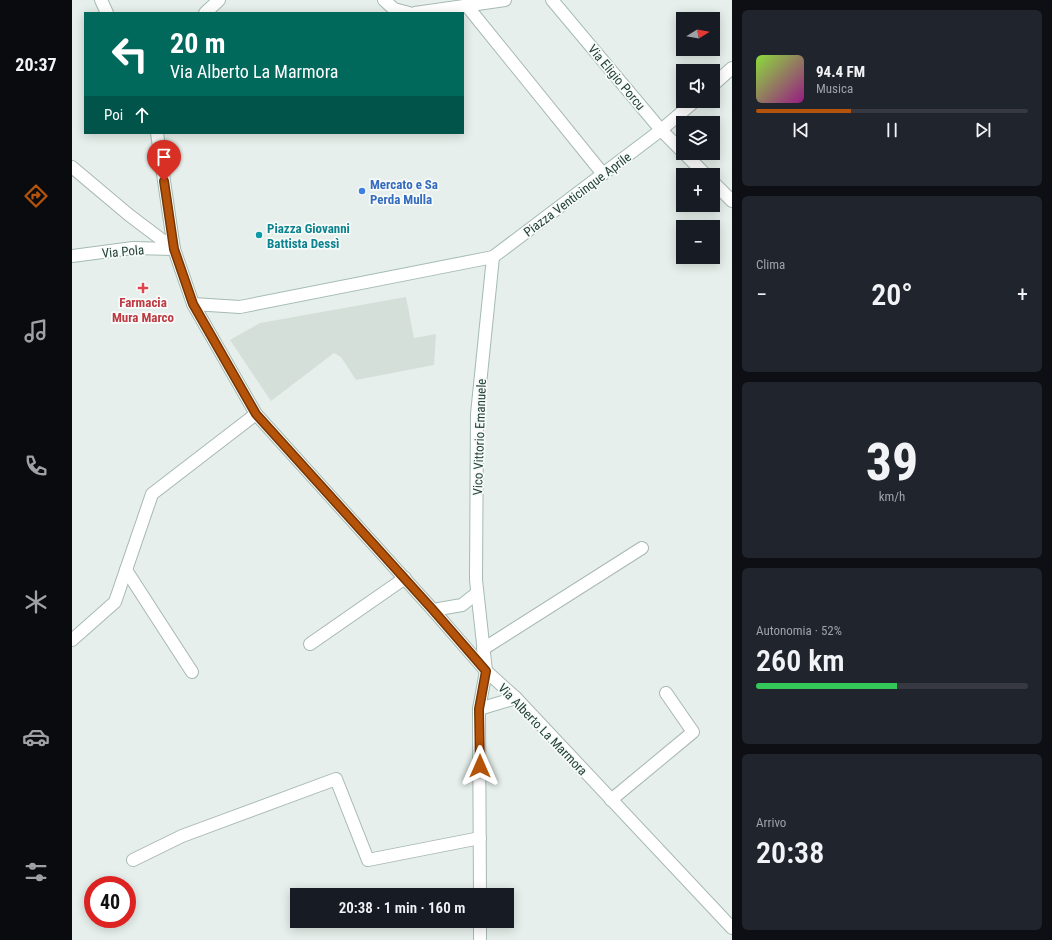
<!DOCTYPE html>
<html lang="it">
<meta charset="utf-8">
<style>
:root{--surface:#171b24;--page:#20242c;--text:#f1f3f6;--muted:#9ea1a6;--line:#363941;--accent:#b45309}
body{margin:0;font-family:"Roboto Condensed",sans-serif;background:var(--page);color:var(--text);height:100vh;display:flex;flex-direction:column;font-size:15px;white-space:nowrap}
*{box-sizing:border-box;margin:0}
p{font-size:13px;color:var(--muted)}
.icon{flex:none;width:22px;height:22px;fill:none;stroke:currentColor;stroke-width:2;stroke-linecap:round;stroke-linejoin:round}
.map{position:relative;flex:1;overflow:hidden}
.sheet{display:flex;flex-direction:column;gap:10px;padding:10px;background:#0d0f14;width:320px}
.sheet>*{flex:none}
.banner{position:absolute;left:12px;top:12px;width:380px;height:122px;border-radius:0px;box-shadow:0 2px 10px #0003;background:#00695c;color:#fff;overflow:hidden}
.needle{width:26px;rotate:79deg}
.tools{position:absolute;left:604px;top:12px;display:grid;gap:8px}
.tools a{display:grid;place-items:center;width:44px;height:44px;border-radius:0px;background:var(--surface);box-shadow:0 2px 10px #0003;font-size:20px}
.speed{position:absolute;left:12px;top:876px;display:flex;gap:8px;font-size:20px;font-weight:700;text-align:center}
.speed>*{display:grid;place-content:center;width:52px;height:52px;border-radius:50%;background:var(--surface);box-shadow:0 2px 10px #0003;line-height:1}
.speed .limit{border:6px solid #d22;background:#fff;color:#111}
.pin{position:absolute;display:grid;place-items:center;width:34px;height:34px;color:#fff;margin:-41px -17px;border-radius:50% 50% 50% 0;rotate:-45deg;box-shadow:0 0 4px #0007}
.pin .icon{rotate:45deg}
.me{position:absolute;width:44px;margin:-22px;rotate:0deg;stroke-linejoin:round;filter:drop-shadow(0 0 3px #0008)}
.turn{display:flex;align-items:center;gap:14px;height:84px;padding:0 20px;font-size:18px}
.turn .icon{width:52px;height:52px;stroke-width:2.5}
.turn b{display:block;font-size:28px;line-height:34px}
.then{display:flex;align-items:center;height:38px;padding:0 20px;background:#0003;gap:8px;font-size:15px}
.big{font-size:30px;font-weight:600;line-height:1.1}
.sheet .tile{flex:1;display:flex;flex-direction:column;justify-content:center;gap:6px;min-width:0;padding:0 14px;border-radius:6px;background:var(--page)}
.sheet .dial{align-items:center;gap:0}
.dial b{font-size:52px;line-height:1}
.song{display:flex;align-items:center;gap:12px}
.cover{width:48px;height:48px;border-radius:6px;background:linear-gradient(135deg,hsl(90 70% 55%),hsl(310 70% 35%))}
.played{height:4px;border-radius:2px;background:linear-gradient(90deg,var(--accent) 35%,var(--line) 35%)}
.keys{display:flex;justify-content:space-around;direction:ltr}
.heat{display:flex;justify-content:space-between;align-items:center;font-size:22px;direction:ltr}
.charge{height:6px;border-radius:3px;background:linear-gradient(90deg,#34c759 52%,var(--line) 0)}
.trip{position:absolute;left:218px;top:888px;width:224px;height:40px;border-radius:0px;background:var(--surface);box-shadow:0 2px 10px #0003;font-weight:600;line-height:40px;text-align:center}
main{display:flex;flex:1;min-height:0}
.tab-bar{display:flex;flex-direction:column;width:72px;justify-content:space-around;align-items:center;background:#090b0e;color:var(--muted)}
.tab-bar .icon{width:28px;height:28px}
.tab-bar .active{color:var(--accent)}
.tab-bar b{font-size:18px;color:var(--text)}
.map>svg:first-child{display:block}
</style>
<main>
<nav class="tab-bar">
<b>20:37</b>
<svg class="icon active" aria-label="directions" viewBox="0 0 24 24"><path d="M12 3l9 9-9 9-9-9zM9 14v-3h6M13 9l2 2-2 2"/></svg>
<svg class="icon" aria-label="music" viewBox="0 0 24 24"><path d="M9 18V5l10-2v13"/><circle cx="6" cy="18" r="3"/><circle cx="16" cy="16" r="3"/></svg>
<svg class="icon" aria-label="phone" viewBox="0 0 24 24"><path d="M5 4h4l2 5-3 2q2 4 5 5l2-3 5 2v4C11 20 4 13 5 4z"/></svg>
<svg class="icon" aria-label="climate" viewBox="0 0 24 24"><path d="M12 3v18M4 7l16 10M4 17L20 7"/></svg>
<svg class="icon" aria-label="car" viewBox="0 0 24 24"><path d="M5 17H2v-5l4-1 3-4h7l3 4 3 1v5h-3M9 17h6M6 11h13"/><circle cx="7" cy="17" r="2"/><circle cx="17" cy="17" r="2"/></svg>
<svg class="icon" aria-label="filters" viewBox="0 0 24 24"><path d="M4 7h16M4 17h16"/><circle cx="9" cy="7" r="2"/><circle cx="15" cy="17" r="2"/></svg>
</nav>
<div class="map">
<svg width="660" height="940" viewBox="0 0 660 940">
<rect width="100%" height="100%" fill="#e6efeb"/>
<polygon fill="#d4dfda" points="334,297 342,338 364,334 362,365 284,380 269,357 262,353 199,401 158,340 188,323"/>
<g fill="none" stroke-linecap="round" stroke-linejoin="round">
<g stroke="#a8b8b2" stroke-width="14">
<g id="lane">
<polyline points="395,6 531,174"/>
<polyline points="54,570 120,672"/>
<polyline points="238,644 333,578"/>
<polyline points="411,649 570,548"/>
<polyline points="539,800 621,732 594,693"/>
<polyline points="61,860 110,836 264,779 296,860 408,838"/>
</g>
</g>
<g stroke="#a8b8b2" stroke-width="14">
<g id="street">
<polyline points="312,0 322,9 337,13"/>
<polyline points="343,13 433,0"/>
<polyline points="641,85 660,68"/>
<polyline points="611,152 589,130 623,101"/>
<polyline points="612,153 634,175"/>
<polyline points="0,167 57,215 102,249"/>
<polyline points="641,182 660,201"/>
<polyline points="0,640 43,602 80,494 184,414"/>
<polyline points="414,671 444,698 660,928"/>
</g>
</g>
<g stroke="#a4bbb3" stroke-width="14">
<g id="secondary">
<polyline points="29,0 35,13"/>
<polyline points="133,13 147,0"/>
<polyline points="85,133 102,249 121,304 184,414 361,610 414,671"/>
<polyline points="0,256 61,248 102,249"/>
<polyline points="121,304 168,307 421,257 589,130 480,0"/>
<polyline points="361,610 390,605 405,593"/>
<polyline points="407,709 444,698"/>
<polyline points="408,895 407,709 414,671 404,580 405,414 421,257"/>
<polyline points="408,921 408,940"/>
</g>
</g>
<use href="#lane" stroke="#fff" stroke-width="12"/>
<use href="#street" stroke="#fff" stroke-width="12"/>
<use href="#secondary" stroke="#fff" stroke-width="12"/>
</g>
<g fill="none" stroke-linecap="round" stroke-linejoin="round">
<g stroke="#753606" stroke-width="10">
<polyline id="route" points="92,181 102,249 121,304 184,414 361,610 414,671 407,709 408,766"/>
</g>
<use href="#route" stroke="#b45309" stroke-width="7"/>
</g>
<circle fill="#3f7fe0" stroke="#f7fbf9" stroke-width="1.5" cx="290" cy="191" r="4"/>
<circle fill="#0f9aa8" stroke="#f7fbf9" stroke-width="1.5" cx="187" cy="235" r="4"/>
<path fill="#e0444e" stroke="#f7fbf9" stroke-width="1.5" d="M69 282h4v4h4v4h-4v4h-4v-4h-4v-4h4z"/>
<g text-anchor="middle" stroke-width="3.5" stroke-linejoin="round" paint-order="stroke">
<g font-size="13" fill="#24423a" stroke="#f7fbf9">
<text transform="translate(545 77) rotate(50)" y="5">Via Eligio Porcu</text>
<text transform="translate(505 194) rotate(-37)" y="5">Piazza Venticinque Aprile</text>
<text transform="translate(51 251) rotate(-5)" y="5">Via Pola</text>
<text transform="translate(407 437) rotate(-88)" y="5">Vico Vittorio Emanuele</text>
<text transform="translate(471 729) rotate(46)" y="5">Via Alberto La Marmora</text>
</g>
<g font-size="13" font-weight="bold" fill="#366cbe" stroke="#f7fbf9" text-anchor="start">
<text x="298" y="189">Mercato e Sa<tspan x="298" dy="15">Perda Mulla</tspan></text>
</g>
<g font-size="13" font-weight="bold" fill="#0d838f" stroke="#f7fbf9" text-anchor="start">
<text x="195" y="233">Piazza Giovanni<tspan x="195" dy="15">Battista Dessì</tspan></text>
</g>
<g font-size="13" font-weight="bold" fill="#be3a42" stroke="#f7fbf9">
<text x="71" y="307">Farmacia<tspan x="71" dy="15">Mura Marco</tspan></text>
</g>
</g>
</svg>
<div class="tools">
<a><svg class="needle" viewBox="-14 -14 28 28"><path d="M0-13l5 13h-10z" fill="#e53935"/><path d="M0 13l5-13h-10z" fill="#9ea1a6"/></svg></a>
<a><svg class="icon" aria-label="sound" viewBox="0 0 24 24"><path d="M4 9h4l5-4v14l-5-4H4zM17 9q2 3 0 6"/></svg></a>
<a><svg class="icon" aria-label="layers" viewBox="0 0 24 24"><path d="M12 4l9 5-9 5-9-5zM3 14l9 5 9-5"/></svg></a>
<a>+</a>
<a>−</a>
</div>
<div class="speed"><div class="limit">40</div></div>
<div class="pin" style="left:92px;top:181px;background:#d93025"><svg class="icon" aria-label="arrive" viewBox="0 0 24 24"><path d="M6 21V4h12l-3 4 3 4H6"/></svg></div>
<svg class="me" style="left:408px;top:766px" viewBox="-20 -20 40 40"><path d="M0-17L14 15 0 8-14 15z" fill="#b45309" stroke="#fff" stroke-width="4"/></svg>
<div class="trip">20:38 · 1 min · 160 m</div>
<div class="banner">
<div class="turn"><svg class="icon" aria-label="left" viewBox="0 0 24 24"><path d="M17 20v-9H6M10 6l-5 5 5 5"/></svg><div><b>20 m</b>Via Alberto La Marmora</div></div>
<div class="then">Poi<svg class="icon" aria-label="ahead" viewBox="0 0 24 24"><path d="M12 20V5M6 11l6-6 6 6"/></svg></div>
</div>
</div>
<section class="sheet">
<div class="tile">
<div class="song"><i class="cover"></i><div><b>94.4 FM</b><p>Musica</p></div></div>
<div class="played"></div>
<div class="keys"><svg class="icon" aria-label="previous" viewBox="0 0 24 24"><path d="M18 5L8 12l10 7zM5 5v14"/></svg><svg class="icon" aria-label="pause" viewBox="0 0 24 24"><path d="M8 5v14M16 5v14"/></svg><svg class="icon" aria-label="next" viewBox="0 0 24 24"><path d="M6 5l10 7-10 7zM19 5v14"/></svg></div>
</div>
<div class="tile"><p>Clima</p>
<div class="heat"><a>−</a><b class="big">20°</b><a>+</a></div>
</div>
<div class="tile dial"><b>39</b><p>km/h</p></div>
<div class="tile"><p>Autonomia · 52%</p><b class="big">260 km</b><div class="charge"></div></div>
<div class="tile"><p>Arrivo</p><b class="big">20:38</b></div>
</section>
</main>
